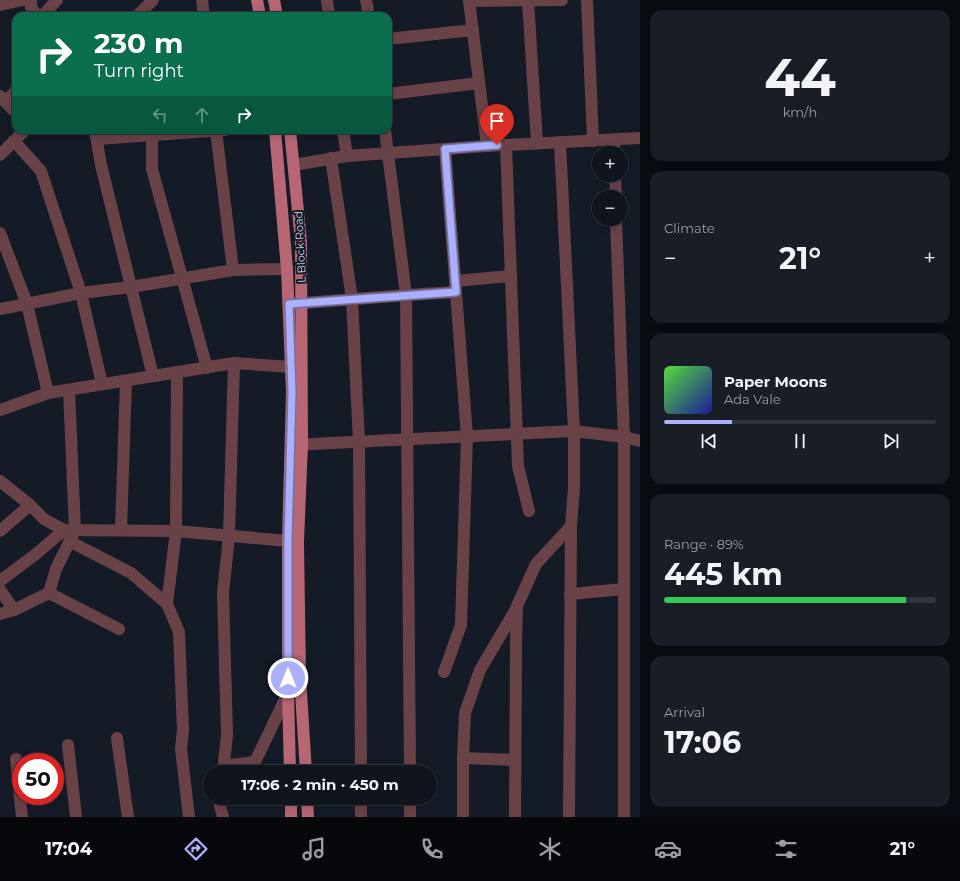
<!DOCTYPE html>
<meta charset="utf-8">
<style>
:root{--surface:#0f141d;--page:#181d26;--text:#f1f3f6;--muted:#9b9ea4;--line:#2f333b;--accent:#acaffb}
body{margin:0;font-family:Montserrat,sans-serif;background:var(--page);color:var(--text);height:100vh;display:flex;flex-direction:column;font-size:15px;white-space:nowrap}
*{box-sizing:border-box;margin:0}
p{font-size:13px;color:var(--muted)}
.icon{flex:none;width:22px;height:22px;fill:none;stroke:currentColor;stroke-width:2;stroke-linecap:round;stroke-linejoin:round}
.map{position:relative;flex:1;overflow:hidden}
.side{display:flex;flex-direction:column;gap:10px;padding:10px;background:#080b10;width:320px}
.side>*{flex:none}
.top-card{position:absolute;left:12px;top:12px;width:380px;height:122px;border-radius:12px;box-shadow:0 2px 10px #0003,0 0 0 1px var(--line);background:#0b6e4f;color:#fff;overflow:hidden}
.controls{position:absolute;left:592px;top:146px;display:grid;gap:8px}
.controls a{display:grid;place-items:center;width:36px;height:36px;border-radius:50%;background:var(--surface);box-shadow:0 2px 10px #0003,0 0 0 1px var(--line);font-size:20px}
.speed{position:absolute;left:12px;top:753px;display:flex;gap:8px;font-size:20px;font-weight:700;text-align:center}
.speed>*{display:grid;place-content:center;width:52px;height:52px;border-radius:50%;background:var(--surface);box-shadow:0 2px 10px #0003,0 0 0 1px var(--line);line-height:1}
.speed .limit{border:6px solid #d22;background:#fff;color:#111}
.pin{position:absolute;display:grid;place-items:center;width:34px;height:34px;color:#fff;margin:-41px -17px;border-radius:50% 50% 50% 0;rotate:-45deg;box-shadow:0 0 4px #0007}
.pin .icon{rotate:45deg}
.me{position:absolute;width:44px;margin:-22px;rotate:0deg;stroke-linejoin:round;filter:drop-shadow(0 0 3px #0008)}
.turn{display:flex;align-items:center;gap:14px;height:84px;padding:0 16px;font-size:18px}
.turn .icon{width:52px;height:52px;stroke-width:2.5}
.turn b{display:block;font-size:28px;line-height:34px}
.lanes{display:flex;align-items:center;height:38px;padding:0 16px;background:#0003;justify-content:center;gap:20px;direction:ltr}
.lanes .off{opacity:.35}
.big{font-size:30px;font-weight:700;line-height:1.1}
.side .card{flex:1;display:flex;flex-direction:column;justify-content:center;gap:6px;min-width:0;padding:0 14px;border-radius:12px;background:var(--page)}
.side .dial{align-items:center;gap:0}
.dial b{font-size:52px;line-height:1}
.song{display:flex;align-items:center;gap:12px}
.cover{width:48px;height:48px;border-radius:6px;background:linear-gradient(135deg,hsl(110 70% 55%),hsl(240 70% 35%))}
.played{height:4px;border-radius:2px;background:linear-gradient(90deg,var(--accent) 25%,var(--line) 25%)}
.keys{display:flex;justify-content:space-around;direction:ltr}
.heat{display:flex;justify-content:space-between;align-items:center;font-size:22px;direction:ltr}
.charge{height:6px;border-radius:3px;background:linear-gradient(90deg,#34c759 89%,var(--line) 0)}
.trip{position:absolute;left:203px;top:765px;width:234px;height:40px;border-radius:20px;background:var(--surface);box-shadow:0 2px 10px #0003,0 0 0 1px var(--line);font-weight:700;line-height:40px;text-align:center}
.dock{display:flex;height:64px;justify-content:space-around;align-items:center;background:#06080c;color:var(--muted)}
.dock .icon{width:28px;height:28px}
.dock .on{color:var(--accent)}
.dock b{font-size:18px;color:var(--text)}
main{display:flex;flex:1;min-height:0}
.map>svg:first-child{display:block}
</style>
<main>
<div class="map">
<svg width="640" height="817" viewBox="0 0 640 817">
<rect width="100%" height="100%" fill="#141b27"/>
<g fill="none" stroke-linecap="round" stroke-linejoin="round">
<g stroke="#694248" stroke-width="12">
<polyline points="31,0 31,7 37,16"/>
<polyline points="202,0 204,16"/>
<polyline points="327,0 329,16"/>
<polyline points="366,0 369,16"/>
<polyline points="469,0 487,146"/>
<polyline points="587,0 593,141"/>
<polyline points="469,1 562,0"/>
<polyline points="528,1 537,143"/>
<polyline points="0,5 23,0"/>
<polyline points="42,16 57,0"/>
<polyline points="137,16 153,0"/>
<polyline points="388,39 473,30"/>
<polyline points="388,94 479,83"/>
<polyline points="0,96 16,113"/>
<polyline points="6,102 16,90"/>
<polyline points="95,130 101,165 153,376"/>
<polyline points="152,130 152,169 207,368"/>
<polyline points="216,130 233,270"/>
<polyline points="343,130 347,156"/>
<polyline points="385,130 406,295 410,772"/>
<polyline points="97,139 225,130"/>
<polyline points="614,140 614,153"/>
<polyline points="14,141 41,171 81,293 102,384"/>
<polyline points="506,145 518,466 529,511"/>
<polyline points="0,155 25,130"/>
<polyline points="331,158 352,299 359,442 361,772"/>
<polyline points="294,165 347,156 487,146 640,138"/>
<polyline points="615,175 616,197"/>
<polyline points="616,219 624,437 624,817"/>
<polyline points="0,233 27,304 48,393"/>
<polyline points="455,281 511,276"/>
<polyline points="292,304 406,295 456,292"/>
<polyline points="0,309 81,293 131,287 233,270 287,269"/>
<polyline points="0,410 48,393 234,363 291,367"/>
<polyline points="291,445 574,431 624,437 640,441"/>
<polyline points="0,481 30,505 44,519 64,530 176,531 288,541"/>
<polyline points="121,530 126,381"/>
<polyline points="0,531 30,505"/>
<polyline points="71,542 131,573 167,604 179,632 183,730 181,749 189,817"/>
<polyline points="0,581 36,554 64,530"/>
<polyline points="0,590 14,610"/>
<polyline points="49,593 119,629"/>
<polyline points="570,594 624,589"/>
<polyline points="167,604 176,531 177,372"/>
<polyline points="0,614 14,610 49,593 56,569 75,530 69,390"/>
<polyline points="444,672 461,625 467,436 445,149"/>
<polyline points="117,738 128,817"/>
<polyline points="68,745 76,817"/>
<polyline points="463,758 463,817"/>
<polyline points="16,759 22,817"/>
<polyline points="515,760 463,758 465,713 480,670 516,609"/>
<polyline points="224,766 255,762 288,693"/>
<polyline points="223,772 227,735 223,593 229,536 234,363"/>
<polyline points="220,798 220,806 223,817"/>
<polyline points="361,798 361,817"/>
<polyline points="410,798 410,817"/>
<polyline points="515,817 516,644 517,606 536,564 571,526 574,488 574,431 560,142"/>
<polyline points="569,817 571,526"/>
</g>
<g stroke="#b76674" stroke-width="12">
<polyline points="257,0 260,16"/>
<polyline points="274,0 277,16"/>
<polyline points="275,130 287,269 292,392 288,541 288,693 290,772"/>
<polyline points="290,130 301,242 302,444 298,542 300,677 306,772"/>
<polyline points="291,798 291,817"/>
<polyline points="307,798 308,817"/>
</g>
</g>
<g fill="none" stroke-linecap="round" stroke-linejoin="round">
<g stroke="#7072a3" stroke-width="10">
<polyline id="route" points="288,678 288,541 292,392 289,304 456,292 445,149 497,145"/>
</g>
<use href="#route" stroke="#acaffb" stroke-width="7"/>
</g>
<g text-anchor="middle" stroke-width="4" stroke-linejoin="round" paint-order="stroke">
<g font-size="11" fill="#d4d9e2" stroke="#141b27">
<text transform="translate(300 247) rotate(-93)" y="4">L Block Road</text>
</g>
</g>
</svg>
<div class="controls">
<a>+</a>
<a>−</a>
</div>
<div class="speed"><div class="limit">50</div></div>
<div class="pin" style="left:497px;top:145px;background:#d93025"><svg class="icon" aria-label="arrive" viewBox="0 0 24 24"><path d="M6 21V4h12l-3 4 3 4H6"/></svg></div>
<svg class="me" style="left:288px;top:678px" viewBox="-20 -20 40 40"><circle r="17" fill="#acaffb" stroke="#fff" stroke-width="3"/><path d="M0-11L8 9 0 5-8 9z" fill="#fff"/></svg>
<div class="trip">17:06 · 2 min · 450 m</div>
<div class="top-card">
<div class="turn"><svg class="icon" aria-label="right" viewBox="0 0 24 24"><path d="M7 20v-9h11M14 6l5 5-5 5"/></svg><div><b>230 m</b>Turn right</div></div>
<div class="lanes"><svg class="icon off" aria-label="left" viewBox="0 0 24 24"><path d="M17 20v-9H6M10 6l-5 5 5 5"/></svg><svg class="icon off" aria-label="ahead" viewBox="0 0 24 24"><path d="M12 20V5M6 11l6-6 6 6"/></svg><svg class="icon" aria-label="right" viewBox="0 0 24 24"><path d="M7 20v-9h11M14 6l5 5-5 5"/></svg></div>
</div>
</div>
<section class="side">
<div class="card dial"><b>44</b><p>km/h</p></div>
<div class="card"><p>Climate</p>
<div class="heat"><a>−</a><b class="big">21°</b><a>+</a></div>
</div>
<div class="card">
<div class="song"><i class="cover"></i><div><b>Paper Moons</b><p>Ada Vale</p></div></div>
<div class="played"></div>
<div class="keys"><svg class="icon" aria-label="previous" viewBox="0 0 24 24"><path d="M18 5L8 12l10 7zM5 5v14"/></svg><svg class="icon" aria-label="pause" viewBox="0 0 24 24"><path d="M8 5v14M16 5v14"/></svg><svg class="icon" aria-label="next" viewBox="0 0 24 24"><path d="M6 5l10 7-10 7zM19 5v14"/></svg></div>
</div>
<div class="card"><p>Range · 89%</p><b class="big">445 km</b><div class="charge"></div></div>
<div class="card"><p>Arrival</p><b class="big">17:06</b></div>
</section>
</main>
<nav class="dock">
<b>17:04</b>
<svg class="icon on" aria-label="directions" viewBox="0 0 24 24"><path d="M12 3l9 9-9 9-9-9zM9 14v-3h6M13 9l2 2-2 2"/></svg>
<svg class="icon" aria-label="music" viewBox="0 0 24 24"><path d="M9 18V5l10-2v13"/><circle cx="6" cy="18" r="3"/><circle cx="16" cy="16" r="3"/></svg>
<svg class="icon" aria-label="phone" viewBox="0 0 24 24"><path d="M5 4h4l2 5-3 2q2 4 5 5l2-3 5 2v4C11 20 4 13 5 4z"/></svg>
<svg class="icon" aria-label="climate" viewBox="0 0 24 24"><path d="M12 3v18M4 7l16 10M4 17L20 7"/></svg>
<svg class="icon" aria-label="car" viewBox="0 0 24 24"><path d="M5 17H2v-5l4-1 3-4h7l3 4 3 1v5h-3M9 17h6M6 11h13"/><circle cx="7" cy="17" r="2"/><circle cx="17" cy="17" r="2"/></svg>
<svg class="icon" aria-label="filters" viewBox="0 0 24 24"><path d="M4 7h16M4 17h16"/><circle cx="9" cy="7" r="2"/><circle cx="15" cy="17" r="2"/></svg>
<b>21°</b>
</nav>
